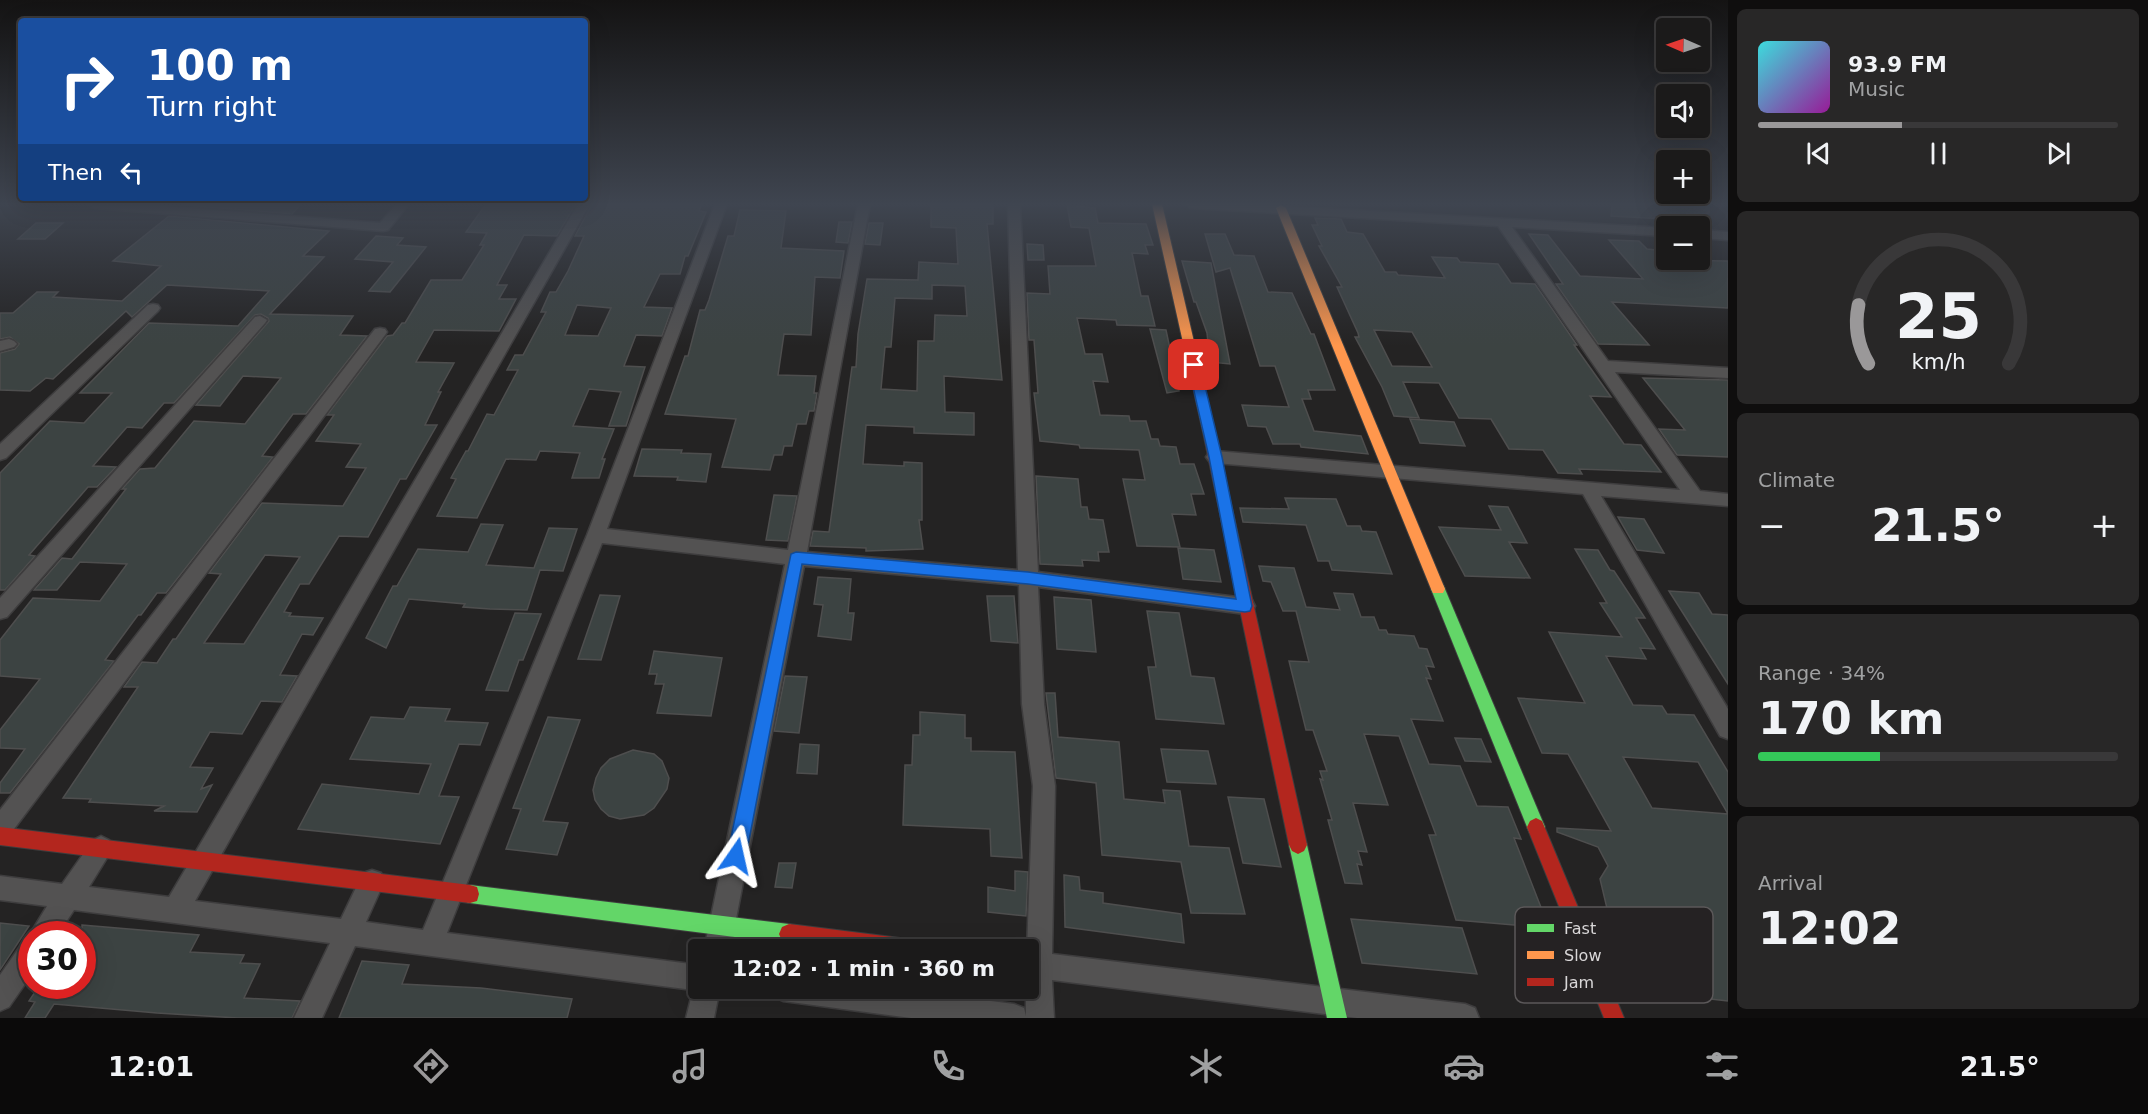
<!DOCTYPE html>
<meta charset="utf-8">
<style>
:root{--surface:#1b1a1a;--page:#282727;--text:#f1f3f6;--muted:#a0a1a2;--line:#393839;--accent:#9a9899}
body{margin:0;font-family:"DejaVu Sans",sans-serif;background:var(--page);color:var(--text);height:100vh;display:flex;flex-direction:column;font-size:22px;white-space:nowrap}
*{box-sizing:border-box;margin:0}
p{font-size:20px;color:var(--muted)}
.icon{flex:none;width:33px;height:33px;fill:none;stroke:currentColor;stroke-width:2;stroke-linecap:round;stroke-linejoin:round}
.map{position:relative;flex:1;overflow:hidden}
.side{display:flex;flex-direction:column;gap:9px;padding:9px;background:#0f0e0e;width:420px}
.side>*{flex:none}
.banner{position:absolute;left:18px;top:18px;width:570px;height:183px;border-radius:6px;box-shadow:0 6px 24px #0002,0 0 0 2px var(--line);background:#1a4fa0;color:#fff;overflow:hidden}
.needle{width:39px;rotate:272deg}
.controls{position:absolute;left:1656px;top:18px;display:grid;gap:12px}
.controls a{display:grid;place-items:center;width:54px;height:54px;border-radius:6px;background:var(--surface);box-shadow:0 6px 24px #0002,0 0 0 2px var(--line);font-size:30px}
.speed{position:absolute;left:18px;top:921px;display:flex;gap:12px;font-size:30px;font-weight:700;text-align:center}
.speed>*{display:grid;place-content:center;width:78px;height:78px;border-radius:50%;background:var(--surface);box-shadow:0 6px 24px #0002,0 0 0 2px var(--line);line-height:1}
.speed .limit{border:9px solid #d22;background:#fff;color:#111}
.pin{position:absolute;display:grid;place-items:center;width:51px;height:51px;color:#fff;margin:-26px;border-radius:12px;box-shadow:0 3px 9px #0006}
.me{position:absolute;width:66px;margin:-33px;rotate:11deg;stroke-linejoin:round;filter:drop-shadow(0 0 4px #0008)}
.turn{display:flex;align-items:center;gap:21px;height:126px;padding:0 30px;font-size:27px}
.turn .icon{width:78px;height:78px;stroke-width:2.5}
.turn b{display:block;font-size:42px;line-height:51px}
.then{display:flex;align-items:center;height:57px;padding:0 30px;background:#0003;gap:12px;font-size:22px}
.big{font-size:45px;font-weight:800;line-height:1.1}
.side .widget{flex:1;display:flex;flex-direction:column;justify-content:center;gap:9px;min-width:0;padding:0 21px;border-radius:9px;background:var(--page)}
.side .dial{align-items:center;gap:0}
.dial svg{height:156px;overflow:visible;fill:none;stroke:var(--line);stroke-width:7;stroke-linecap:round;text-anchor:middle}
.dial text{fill:var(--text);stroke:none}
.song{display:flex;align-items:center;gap:18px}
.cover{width:72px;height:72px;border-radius:9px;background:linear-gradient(135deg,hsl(180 70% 55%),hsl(300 70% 35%))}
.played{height:6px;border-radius:3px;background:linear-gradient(90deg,var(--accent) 40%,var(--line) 40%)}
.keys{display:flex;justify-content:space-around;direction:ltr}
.heat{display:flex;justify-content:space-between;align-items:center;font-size:33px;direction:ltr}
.charge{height:9px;border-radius:4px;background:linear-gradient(90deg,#34c759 34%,var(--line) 0)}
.trip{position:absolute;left:688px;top:939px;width:351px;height:60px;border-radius:6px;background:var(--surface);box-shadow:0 6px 24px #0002,0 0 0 2px var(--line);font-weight:800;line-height:60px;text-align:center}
.tab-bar{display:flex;height:96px;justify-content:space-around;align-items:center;background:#0b0a0a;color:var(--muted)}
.tab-bar .icon{width:42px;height:42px}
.tab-bar .current{color:var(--accent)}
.tab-bar b{font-size:27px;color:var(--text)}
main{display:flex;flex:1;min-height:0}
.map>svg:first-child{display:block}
</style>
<main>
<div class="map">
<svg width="1728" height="1018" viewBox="0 0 1728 1018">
<rect width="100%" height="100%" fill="#242323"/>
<g fill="#3c4342" stroke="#4e4e4e" stroke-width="1.5" fill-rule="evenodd">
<polygon points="185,204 301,204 292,214 183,205"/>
<path d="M486 204H576L557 236 524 235 497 285H507L499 299H516L499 331 434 330 416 362 454 363 438 392H441L425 425H437L406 479H400L368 537 339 536 309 584H300L284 612 291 613 289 616 323 618 313 635 302 634 280 675 297 676 282 702 261 701 242 734 210 732 190 767 213 768 201 789 212 785 197 812 154 811 164 806 89 802 91 799 63 798 138 687H124L142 662 157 663 173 639H176L221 574 209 573 262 503 343 506 366 468 346 467 361 444 316 441 334 415H327L387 336 393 335 402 323H405L431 280H462L484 245H480L487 233 466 232ZM265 555 300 557 244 644 204 643Z"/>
<path d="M592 204H702L699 211 706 212 688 256H685L680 274H660L644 307 672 308 662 336 636 335 624 366 645 367 626 426H609L621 392 589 389 573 426 614 429 602 459H605L599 478H572L580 453 540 451 536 460 506 459 477 518 437 516 456 479 451 478 466 451H468L487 414 494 415 518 370H507L515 355H523L546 312H541L550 292H556L568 271 584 236H575ZM577 305 611 308 598 336 565 335Z"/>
<path d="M931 204H993V224H987L1002 380 944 376 945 412 974 413V435L914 433V427L866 425 863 464 904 466V462L922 463V520H919L923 549 866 551V548L810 546 813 531 829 532 852 367H856L858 334 867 279 918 280 919 262 958 264 956 228 931 227ZM932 285 965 286 967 316 935 315 934 341H918L917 391 881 389 885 347H891L895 298 932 299Z"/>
<polygon points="1612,204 1709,204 1709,213 1666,219 1611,216"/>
<polygon points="1067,205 1095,208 1098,223 1146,224 1153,245 1145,245 1148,254 1132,253 1141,296 1148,296 1155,326 1117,325 1116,320 1077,318 1085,354 1102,354 1108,382 1093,381 1100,415 1129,416 1130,421 1146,421 1151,439 1158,439 1160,446 1176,447 1180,464 1194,464 1204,494 1191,494 1196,515 1172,514 1180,547 1137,546 1123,479 1145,480 1139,450 1080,448 1079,445 1040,441 1034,393 1038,393 1034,340 1029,340 1027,293 1050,294 1048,266 1096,266 1089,228 1071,227"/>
<polygon points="740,210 786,211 781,248 844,251 840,278 815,277 811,335 784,334 778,375 816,376 814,393 817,393 814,411 809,411 806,424 797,424 792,446 784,446 782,455 774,455 770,470 722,467 736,419 665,414 685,356 688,356 700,310 705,310 709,300 728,236 734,236"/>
<polygon points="169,216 329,231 303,256 324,257 270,314 353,316 340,335 367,336 306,414 293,414 262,456 273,457 166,593 157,593 141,615 138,615 105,660 114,661 10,793 0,793 0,783 25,749 0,748 0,730 40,679 0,676 0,640 33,598 100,601 127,564 80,562 57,590 34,590 62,558 72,559 126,489 122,489 140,469 155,468 194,421 245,424 281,378 243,376 220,406 196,405 269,321 268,318 261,314 255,315 174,403 164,403 142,428 127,427 93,466 116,467 97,487 88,487 29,555 35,556 5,590 0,590 0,473 50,421 84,423 112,393 80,393 149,323 238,326 269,291 167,285 132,317 126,311 53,379 46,378 30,391 0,390 0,353 15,349 19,344 10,337 0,339 0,313 13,313 37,292 58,292 53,297 122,301 161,266 113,261"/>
<path d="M1315 218 1341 219 1347 232 1363 234 1385 272H1396L1398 275 1445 278 1432 257 1457 258 1460 262 1498 264 1511 283 1535 284 1577 345H1574L1611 397 1590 396 1624 444 1641 445 1661 472 1579 469 1582 474 1558 473 1543 450 1509 449 1491 419 1459 418 1439 383 1403 382 1419 418 1394 416 1382 387 1355 337H1359L1358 333 1337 287H1342L1319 246H1322L1312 225H1318ZM1374 330 1412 332 1432 367 1392 366Z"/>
<polygon points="839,222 852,222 848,243 836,242"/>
<polygon points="36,223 63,223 45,239 18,239"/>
<polygon points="869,223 883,223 880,245 865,244"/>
<polygon points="1205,234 1225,234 1234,255 1254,256 1268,292 1292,293 1311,334 1314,334 1335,390 1308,390 1311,399 1302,399 1314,431 1361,436 1368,454 1301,447 1300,444 1273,444 1266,427 1248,426 1242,405 1289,407 1275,366 1260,366 1230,268 1216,272"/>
<polygon points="1529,234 1548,235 1580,276 1643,279 1609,240 1639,241 1647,249 1666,251 1666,260 1728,261 1728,308 1612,302 1649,345 1598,344 1556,284 1563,284"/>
<polygon points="376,236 403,238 397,245 426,247 390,292 369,291 393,262 355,259"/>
<polygon points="1027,244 1043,245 1044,260 1028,260"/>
<polygon points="1182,261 1211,263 1230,364 1210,362 1207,333 1196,302 1194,302"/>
<polygon points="1150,329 1166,330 1179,391 1167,393"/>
<polygon points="1643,378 1728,380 1728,457 1677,455 1659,429 1685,430"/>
<polygon points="1410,419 1454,422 1465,446 1420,443"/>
<polygon points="642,449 682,450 681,453 711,454 706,482 677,480 678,477 634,476"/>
<polygon points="1036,476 1078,479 1081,507 1087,507 1089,519 1103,520 1109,552 1098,552 1099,561 1082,560 1083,566 1040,564"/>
<polygon points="774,495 797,496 788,541 766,540"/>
<polygon points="1285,498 1336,499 1347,526 1360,526 1362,531 1376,532 1392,574 1332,570 1329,561 1318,561 1306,525 1243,522 1240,508 1289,509"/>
<polygon points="1489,506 1508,507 1527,543 1509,542 1530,578 1465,576 1439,527 1501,530"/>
<polygon points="1618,517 1644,519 1664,553 1637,550"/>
<polygon points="481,524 503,525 486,565 534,568 549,528 577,529 563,571 540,570 527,610 490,609 463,607 465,604 409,599 386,648 366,638 393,586 397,586 418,549 468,552"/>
<polygon points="1178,548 1214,550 1221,582 1183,579"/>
<polygon points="1575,549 1598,550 1610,570 1614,571 1645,618 1636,618 1655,649 1640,648 1646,659 1606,656 1633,705 1662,706 1667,714 1694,715 1728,772 1728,814 1698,762 1623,757 1652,808 1728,814 1728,1001 1640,991 1610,921 1600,879 1608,866 1598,847 1557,832 1557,828 1611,831 1568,754 1542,753 1518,698 1585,703 1549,632 1622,637 1600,603 1607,603"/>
<polygon points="1259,566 1294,568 1306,607 1340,610 1334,593 1353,594 1361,617 1374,617 1379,630 1386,630 1388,634 1414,636 1419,648 1427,649 1434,667 1426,666 1431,679 1426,678 1443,721 1411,719 1429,764 1460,766 1477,806 1508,807 1521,839 1514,838 1549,928 1456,920 1429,835 1436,835 1399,736 1364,734 1388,805 1353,803 1367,852 1358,851 1362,865 1357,864 1362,884 1345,883 1328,820 1332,820 1320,779 1323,780 1320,771 1327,771 1313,730 1306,730 1289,661 1309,662 1296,611 1283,611 1271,582 1263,581"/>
<polygon points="818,577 851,579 848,613 854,613 851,640 818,636 823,605 814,604"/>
<polygon points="1669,591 1699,593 1712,614 1728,615 1728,684"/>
<polygon points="600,595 620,596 601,660 578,659"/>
<polygon points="987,596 1014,596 1018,643 991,641"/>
<polygon points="1054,597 1091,600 1096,652 1057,649"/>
<polygon points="1147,611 1179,613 1191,676 1214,678 1224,724 1156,719 1148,667 1156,667"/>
<polygon points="515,613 541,614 523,660 519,660 508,691 486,690"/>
<polygon points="654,651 722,658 711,716 657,713 664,684 655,684 657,674 649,674"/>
<polygon points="785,676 807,677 799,733 774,731"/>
<polygon points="1046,693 1055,693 1058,737 1119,742 1124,799 1165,803 1163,790 1180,791 1189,846 1229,848 1245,914 1191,913 1181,862 1102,855 1096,783 1056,778"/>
<polygon points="410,707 450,709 445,721 488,723 480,745 459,744 439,796 459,797 440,844 298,829 322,784 419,794 431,764 350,759 371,717 404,719"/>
<polygon points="920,712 965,715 965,738 971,738 971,751 1015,752 1022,858 991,856 990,829 903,825 905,765 912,765 913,735 920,735"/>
<polygon points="548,717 580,720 543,821 568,823 557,855 506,849 521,809 513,808"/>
<polygon points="1455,738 1481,739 1491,762 1465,761"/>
<polygon points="800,744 819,745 817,774 797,773"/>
<polygon points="1161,749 1208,751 1216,784 1167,782"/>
<polygon points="633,750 654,754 662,761 669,778 667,789 654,808 644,815 620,819 609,816 601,809 595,800 593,790 596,778 601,768 610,759"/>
<polygon points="1228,797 1264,799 1281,867 1243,863"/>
<polygon points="779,863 796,863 792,888 775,887"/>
<polygon points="1015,871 1028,872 1026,916 988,912 988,887 1015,891"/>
<polygon points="1064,875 1079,877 1080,890 1103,893 1103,903 1181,914 1184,943 1065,927"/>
<polygon points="1351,919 1462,928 1477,974 1362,963"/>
<polygon points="0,923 29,926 0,970"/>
<polygon points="82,925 199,935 190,952 244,955 240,963 260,964 244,998 300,1001 292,1018 238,1018 157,1013 54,1004 45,1018 25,1018 35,1002 29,1001 39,986 82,986"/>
<polygon points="362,961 409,965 402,984 481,988 572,999 567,1018 339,1018"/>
</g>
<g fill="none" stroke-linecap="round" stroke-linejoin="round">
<g stroke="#3e3d3e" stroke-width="3">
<g id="street">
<polygon points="88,204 137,204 380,223 397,204 409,204 388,230 383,231 94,208"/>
<polygon points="578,204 590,204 195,901 341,919 363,873 372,870 381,873 384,882 366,922 423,930 587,535 715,204 727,204 607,529 788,550 858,204 870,204 807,552 1018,570 1008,204 1020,204 1038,572 1245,598 1252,600 1255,606 1252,612 1245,614 1038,587 1044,704 1055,786 1052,954 1465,1004 1475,1008 1479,1018 1357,1018 1052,980 1054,1018 911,1018 783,1001 774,997 770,988 890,988 1014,1004 1024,1008 1026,1016 1026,988 1029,988 1029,950 1027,950 1033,786 1022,704 1019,585 804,566 730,950 704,950 785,564 602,543 447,933 699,965 699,988 720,988 714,1018 686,1018 693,990 355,946 322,1018 294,1018 330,943 74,910 58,934 32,934 32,937 30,934 47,906 0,900 0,876 62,884 93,840 101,836 109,840 113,848 89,887 169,897"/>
<polygon points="1185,204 1249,204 1666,228 1666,236 1512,227 1608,361 1728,368 1728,378 1615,372 1700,491 1728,494 1728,506 1601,496 1728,709 1728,739 1720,736 1583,494 1215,463 1209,461 1206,457 1209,453 1215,451 1680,490 1498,226 1191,208"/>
<polygon points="1700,230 1728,232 1728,240 1700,238"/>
<polygon points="153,304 158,305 160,308 158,311 6,458 0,460 0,444 148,305"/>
<polygon points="260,316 267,320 265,323 7,617 0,619 0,598 255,317"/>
<polygon points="380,328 385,329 387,332 385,335 8,837 0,840 0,810 375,329"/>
<polygon points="9,339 14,341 17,344 14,347 0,351 0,341"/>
<polygon points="32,938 32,974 9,1007 0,1011 0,975 23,942"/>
</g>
</g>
<g stroke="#3e3d3e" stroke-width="2">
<g id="fast">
<polygon points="1438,583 1443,585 1445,589 1545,827 1542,833 1536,836 1530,833 1527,827 1431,589 1433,585"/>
<polygon points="1298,836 1304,839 1307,845 1347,1018 1327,1018 1289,845 1292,839"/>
<polygon points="470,885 789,924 796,927 799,934 796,941 789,944 470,903 463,901 461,894 463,887"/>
</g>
</g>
<g stroke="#3e3d3e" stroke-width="2">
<g id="slow">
<polygon points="1152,204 1162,204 1215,432 1209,436 1203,432"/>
<polygon points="1281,205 1286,208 1445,589 1443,593 1433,593 1431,589 1276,208"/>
</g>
</g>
<g stroke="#3e3d3e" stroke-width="2">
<g id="jam">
<polygon points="1209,428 1215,432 1307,845 1304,851 1298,854 1292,851 1289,845 1203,432"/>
<polygon points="1536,818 1542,821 1624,1018 1604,1018 1527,827 1530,821"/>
<polygon points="0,827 470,885 477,887 479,894 477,901 470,903 0,845"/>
<polygon points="789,924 916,940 923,943 925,950 836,950 789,944 782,941 779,934 782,927"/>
</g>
</g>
<use href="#street" fill="#535252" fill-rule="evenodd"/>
<use href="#fast" fill="#63d668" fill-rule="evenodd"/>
<use href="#slow" fill="#ff974d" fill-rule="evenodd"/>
<use href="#jam" fill="#b3261e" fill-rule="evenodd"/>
</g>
<linearGradient id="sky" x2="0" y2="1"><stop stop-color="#141313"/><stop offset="0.59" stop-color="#3f4550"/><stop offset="1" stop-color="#3f4550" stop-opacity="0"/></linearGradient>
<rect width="1728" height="346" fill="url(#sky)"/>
<polygon fill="#1a73e8" stroke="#114b97" stroke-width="1.5" points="1194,361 1200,365 1222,457 1252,606 1250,611 1245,612 1028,584 802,564 746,856 743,863 736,865 730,863 727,856 791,554 796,552 1028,572 1236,599 1209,457 1188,365"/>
<rect x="1515" y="907" width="198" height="96" rx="9" fill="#252223" stroke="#5b5859" stroke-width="1.5"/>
<rect x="1527" y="924" width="27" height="8" fill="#63d668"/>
<rect x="1527" y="951" width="27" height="8" fill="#ff974d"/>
<rect x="1527" y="978" width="27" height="8" fill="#b3261e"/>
<g font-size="16" fill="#d9d7d8">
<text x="1564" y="934">Fast</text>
<text x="1564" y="961">Slow</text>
<text x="1564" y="988">Jam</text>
</g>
</svg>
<div class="controls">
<a><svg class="needle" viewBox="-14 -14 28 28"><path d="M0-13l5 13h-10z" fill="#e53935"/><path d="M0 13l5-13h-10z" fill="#a0a1a2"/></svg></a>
<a><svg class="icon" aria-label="sound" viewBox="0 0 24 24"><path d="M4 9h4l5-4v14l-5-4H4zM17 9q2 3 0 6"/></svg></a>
<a>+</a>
<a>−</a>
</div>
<div class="speed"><div class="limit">30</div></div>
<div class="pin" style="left:1194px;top:365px;background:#d93025"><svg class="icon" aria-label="arrive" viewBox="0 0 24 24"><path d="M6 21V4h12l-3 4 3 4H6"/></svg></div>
<svg class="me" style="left:736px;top:856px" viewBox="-20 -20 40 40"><path d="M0-17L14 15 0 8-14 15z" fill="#1a73e8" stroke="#fff" stroke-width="4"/></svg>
<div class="trip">12:02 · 1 min · 360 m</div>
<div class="banner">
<div class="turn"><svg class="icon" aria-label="right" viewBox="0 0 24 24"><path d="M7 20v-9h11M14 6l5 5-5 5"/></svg><div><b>100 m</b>Turn right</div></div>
<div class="then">Then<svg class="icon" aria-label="left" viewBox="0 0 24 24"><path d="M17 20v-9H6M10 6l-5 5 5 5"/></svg></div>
</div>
</div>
<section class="side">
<div class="widget">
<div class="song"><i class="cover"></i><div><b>93.9 FM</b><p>Music</p></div></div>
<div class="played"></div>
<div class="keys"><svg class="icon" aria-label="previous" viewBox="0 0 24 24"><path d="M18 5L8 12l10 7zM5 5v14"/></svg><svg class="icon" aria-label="pause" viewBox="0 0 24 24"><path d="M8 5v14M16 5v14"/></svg><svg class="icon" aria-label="next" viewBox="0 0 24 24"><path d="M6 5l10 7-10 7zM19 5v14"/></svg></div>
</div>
<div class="widget dial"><svg viewBox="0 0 100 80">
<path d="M14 69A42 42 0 1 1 86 69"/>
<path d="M14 69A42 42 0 0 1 9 39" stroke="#9a9899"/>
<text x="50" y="56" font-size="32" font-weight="700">25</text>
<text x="50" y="72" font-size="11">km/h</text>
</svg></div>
<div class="widget"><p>Climate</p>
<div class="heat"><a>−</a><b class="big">21.5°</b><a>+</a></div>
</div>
<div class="widget"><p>Range · 34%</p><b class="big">170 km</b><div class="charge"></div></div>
<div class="widget"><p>Arrival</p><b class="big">12:02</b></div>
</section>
</main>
<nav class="tab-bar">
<b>12:01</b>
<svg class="icon current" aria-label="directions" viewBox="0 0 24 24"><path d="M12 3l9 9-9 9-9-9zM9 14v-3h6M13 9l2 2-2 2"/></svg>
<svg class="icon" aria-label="music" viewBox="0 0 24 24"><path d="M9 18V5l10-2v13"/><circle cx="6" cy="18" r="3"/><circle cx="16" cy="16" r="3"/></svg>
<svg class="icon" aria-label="phone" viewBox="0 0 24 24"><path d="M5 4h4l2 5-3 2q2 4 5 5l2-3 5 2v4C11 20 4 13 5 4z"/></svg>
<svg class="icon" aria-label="climate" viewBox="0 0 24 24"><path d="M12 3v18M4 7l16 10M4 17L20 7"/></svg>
<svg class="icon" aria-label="car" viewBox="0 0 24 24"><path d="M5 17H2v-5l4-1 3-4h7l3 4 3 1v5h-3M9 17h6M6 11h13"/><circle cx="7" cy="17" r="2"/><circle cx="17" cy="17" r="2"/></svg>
<svg class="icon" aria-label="filters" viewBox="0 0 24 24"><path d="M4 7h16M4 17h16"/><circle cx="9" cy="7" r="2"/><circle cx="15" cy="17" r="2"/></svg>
<b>21.5°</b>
</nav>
